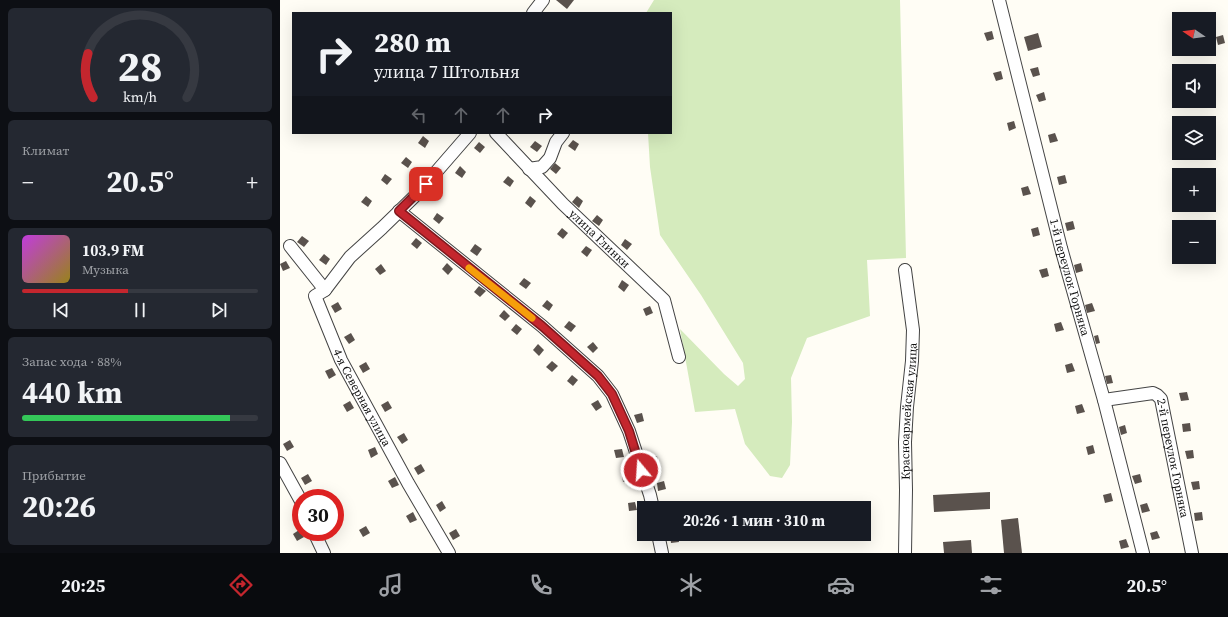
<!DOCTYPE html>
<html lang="ru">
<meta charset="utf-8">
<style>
:root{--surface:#171b24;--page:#242831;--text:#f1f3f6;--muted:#9ea1a6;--line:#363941;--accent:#c4262e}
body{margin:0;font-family:"Source Serif 4",serif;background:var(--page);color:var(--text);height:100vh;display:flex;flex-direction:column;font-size:15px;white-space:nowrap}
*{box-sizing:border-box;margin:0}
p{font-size:13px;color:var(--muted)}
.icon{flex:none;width:22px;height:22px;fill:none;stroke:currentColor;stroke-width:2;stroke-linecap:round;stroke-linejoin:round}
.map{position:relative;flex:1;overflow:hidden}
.side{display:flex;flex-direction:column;gap:8px;padding:8px;background:#0d0f14;width:280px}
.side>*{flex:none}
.banner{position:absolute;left:12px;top:12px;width:380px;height:122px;border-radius:0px;box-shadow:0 4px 16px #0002;background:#171b24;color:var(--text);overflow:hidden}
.needle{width:26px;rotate:283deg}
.controls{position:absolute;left:892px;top:12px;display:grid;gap:8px}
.controls a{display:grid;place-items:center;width:44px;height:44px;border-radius:0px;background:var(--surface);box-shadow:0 4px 16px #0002;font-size:20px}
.speed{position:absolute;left:12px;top:489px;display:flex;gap:8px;font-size:20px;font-weight:700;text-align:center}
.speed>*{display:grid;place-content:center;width:52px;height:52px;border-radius:50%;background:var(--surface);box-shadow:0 4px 16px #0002;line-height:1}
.speed .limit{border:6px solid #d22;background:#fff;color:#111}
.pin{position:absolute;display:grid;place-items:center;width:34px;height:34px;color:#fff;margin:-17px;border-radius:8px;box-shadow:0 2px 6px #0006}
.me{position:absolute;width:44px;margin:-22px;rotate:342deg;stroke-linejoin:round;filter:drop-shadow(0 0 3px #0008)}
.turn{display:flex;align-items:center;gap:14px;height:84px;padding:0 16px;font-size:18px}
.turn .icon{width:52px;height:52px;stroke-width:2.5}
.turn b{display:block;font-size:28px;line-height:34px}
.lanes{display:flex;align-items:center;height:38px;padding:0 16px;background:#0003;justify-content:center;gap:20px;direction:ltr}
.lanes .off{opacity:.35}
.big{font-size:30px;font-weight:700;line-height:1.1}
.side .tile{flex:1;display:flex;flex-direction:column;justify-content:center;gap:6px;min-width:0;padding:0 14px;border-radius:6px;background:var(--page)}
.side .dial{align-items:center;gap:0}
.dial svg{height:104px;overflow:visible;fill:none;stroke:var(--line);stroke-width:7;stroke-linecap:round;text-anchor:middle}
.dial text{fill:var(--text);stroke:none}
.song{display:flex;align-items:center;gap:12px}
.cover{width:48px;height:48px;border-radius:6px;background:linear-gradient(135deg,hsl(290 70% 55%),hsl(50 70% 35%))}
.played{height:4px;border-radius:2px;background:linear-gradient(90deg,var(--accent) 45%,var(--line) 45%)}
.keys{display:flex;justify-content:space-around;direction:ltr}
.heat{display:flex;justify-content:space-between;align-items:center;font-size:22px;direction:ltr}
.charge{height:6px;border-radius:3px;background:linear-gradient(90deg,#34c759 88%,var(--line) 0)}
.trip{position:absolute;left:357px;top:501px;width:234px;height:40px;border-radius:0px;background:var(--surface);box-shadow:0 4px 16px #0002;font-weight:700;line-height:40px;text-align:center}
.tab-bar{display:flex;height:64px;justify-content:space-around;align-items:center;background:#090b0e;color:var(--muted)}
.tab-bar .icon{width:28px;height:28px}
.tab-bar .selected{color:var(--accent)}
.tab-bar b{font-size:18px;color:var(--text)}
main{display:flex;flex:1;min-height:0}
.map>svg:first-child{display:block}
</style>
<main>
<section class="side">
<div class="tile dial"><svg viewBox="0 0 100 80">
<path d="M14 69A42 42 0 1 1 86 69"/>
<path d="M14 69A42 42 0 0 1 10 35" stroke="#c4262e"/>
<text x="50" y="56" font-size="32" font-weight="700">28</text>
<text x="50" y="72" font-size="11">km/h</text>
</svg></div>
<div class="tile"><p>Климат</p>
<div class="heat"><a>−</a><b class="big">20.5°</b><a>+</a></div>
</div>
<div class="tile">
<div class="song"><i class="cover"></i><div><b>103.9 FM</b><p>Музыка</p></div></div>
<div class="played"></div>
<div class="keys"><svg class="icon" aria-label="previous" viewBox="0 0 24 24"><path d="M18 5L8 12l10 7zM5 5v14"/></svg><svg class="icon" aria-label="pause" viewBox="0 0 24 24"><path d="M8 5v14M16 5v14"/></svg><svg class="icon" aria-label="next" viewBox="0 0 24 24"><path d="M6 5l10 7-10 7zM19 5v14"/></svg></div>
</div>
<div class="tile"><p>Запас хода · 88%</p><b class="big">440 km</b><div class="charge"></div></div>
<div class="tile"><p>Прибытие</p><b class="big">20:26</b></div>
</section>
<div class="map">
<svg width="948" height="553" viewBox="0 0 948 553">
<rect width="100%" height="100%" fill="#fffdf5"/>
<polygon fill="#d5ebbd" points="374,0 620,0 626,258 587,260 590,316 527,338 511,378 512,422 510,465 502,478 490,476 465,444 455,409 415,412 400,329 444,374 458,386 465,379 463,363 421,295 380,235 370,167 368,133 391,133 391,13 366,13"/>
<g fill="#5a524d">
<polygon points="276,0 294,0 287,9"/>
<polygon points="712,31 714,39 707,41 704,33"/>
<polygon points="758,33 762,47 748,51 744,37"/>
<polygon points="943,35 945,43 938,45 936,37"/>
<polygon points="758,67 760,75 753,77 750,69"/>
<polygon points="721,71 723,79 716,81 713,73"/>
<polygon points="764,92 766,100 759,102 756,95"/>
<polygon points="734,121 736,128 729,131 727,123"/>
<polygon points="775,133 778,141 770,143 768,135"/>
<polygon points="143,136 149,141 145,148 138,143"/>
<polygon points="293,140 299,144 295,151 288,146"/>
<polygon points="255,141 262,146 257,152 250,147"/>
<polygon points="199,142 205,147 200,153 194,148"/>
<polygon points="126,157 132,162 128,168 121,163"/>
<polygon points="275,163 281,168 276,174 270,169"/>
<polygon points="180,166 186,172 182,178 175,173"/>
<polygon points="105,174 112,179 107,185 101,180"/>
<polygon points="785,175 787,183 779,185 777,177"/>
<polygon points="228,176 234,181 230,187 223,182"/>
<polygon points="748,186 751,194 743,196 741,188"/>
<polygon points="86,196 92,201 88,207 81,202"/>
<polygon points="250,196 256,201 251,208 245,203"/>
<polygon points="297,196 303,201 299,208 292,202"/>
<polygon points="157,213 164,218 159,224 153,219"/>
<polygon points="317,215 323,220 319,226 312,221"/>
<polygon points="793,221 795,229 787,231 785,223"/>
<polygon points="758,227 760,235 753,237 751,229"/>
<polygon points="282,228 288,233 283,239 277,234"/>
<polygon points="22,236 29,241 24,247 17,242"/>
<polygon points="136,238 142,243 137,249 131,244"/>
<polygon points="345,239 352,244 347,250 341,245"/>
<polygon points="195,244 202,249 197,256 190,251"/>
<polygon points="306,246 312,250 307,257 301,252"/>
<polygon points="44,254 50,259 46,265 39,260"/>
<polygon points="6,261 10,268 3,271 0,264"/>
<polygon points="167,263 173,269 168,275 162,269"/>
<polygon points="801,263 803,271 796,273 794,265"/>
<polygon points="101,264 106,271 100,275 95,269"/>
<polygon points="767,268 769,276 762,278 759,270"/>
<polygon points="244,278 251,283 246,289 239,284"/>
<polygon points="342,280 349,285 344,292 338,287"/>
<polygon points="199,286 206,291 200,297 194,292"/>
<polygon points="267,300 273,305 269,311 262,306"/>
<polygon points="58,302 62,309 55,313 51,306"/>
<polygon points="812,303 815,311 807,313 805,305"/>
<polygon points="370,306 373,313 366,316 363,309"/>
<polygon points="224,310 230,316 225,321 219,316"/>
<polygon points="289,321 296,326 291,332 284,327"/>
<polygon points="781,322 784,330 776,332 774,324"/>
<polygon points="236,324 242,329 237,335 231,330"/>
<polygon points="71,333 75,340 69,344 64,337"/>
<polygon points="818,335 820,343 816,344 814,336"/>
<polygon points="313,342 318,348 313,353 307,347"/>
<polygon points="258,344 264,350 259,356 253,350"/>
<polygon points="272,361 278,366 272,372 266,367"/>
<polygon points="86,362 90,369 83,373 79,366"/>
<polygon points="792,363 795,371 787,373 785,365"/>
<polygon points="52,368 56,375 49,379 45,371"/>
<polygon points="292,375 298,380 293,386 287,381"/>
<polygon points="831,375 833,383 827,384 825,376"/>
<polygon points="907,392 909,400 901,401 899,393"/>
<polygon points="318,400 322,407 316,411 311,404"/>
<polygon points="70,401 74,408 67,412 63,405"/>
<polygon points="108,401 112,408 105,412 101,405"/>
<polygon points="802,404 805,412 797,414 795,406"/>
<polygon points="362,413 364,421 357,423 354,415"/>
<polygon points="910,423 911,431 903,432 902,424"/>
<polygon points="845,425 847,433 841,435 839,427"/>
<polygon points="124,433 128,440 122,444 117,437"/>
<polygon points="10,440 14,447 7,451 3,444"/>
<polygon points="813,445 815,453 808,455 806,447"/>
<polygon points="95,447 98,454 91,458 88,450"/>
<polygon points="342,449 344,457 336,458 334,450"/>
<polygon points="913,450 914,458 907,459 905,451"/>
<polygon points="377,456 378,464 370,465 369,457"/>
<polygon points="141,464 145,471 138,475 134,468"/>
<polygon points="350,472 351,480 343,482 342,474"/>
<polygon points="28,474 32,481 25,485 21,478"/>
<polygon points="860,474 862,482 855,484 852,476"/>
<polygon points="115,477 119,485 112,488 108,481"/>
<polygon points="384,481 386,489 378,491 377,483"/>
<polygon points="919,481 920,489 913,490 911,482"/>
<polygon points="710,492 710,509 654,512 653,495"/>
<polygon points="831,493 833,501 825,503 823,495"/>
<polygon points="162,501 166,508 160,512 156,505"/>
<polygon points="355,502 357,510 349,511 348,503"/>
<polygon points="867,503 870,511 862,513 860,505"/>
<polygon points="133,512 137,520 130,523 126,516"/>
<polygon points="922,512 923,520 915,521 914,513"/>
<polygon points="738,518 742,553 724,553 721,520"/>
<polygon points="86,526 90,533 83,537 79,530"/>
<polygon points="176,529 180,536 173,540 169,533"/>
<polygon points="19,530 24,537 17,541 13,534"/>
<polygon points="877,531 880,538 872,540 870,533"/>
<polygon points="398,534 399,542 391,543 390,535"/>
<polygon points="846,539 849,547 841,549 839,541"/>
<polygon points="691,540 692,553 664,553 663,542"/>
</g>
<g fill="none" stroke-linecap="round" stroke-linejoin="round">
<g stroke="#444" stroke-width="14">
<g id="minor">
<path id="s1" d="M719 0 781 248 824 400 863 553"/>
<polyline points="253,13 263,0"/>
<path id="s2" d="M216 133 283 204 384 300 399 357"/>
<polyline points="249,169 262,167 270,158 276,142 283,133"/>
<polyline points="119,211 262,326 318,376 332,394 349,431 370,495 373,508"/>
<path id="s3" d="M10 246 45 290 35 296 61 360 128 483 169 553"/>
<polyline points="45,290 70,257 102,228 137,194 190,133"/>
<path id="s4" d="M824 400 873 393 877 395 881 399 912 553"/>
<polyline points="0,463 21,501"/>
<polyline points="34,532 44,553"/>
<polyline points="378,534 382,553"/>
<path id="s5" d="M625 553 626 490 625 442 627 407 632 361 633 330 625 270"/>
</g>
</g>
<use href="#minor" stroke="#fff" stroke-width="12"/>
</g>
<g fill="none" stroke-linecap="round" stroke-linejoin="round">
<g stroke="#7f191e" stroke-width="10">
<polyline id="route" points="146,184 119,211 262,326 318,376 332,394 349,431 361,470"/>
</g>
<use href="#route" stroke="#c4262e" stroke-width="7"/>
<polyline stroke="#f59e0b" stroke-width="7" points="189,268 252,318"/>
</g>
<g text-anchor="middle" stroke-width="4" stroke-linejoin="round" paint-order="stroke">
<g font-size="12" fill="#111" stroke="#fff">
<text dy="4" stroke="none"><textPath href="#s2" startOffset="148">улица Глинки</textPath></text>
<text dy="4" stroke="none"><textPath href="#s1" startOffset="286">1-й переулок Горняка</textPath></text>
<text dy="4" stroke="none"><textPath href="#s3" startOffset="180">4-я Северная улица</textPath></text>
<text dy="4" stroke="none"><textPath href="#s5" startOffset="142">Красноармейская улица</textPath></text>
<text dy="4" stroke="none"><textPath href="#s4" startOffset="120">2-й переулок Горняка</textPath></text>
</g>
</g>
</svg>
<div class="controls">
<a><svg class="needle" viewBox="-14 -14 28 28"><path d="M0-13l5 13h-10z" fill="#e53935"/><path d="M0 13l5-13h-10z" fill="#9ea1a6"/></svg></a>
<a><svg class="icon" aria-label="sound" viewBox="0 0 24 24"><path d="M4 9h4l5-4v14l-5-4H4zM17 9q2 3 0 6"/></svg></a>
<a><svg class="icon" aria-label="layers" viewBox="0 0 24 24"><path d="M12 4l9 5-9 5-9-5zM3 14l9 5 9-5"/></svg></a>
<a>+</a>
<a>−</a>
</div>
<div class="speed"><div class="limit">30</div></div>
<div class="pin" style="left:146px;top:184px;background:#d93025"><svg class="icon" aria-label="arrive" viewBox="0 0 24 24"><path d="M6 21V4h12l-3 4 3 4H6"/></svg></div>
<svg class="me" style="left:361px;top:470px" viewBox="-20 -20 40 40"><circle r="17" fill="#c4262e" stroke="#fff" stroke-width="3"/><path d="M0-11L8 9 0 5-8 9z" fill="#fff"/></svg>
<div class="trip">20:26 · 1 мин · 310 m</div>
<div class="banner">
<div class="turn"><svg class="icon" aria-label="right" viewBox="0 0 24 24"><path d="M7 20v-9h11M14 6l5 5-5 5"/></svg><div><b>280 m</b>улица 7 Штольня</div></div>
<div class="lanes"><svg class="icon off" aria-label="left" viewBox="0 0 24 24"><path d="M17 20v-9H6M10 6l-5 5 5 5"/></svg><svg class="icon off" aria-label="ahead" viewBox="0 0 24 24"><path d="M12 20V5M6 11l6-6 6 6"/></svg><svg class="icon off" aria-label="ahead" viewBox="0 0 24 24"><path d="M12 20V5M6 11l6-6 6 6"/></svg><svg class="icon" aria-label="right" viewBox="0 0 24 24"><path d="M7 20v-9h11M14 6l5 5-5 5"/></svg></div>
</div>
</div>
</main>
<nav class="tab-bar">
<b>20:25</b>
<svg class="icon selected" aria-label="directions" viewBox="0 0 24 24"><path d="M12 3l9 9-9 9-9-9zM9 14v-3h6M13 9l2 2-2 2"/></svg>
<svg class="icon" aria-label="music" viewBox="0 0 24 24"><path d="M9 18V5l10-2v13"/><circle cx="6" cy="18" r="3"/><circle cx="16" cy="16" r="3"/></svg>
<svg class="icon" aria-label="phone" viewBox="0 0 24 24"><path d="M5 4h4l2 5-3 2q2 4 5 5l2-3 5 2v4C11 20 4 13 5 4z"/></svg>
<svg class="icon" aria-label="climate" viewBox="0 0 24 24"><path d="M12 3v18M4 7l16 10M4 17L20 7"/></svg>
<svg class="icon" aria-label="car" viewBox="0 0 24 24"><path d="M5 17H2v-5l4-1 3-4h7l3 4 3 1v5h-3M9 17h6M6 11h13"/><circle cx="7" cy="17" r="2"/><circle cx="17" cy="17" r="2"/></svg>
<svg class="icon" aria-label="filters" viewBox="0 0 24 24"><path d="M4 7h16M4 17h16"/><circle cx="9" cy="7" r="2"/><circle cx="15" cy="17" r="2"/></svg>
<b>20.5°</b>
</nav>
